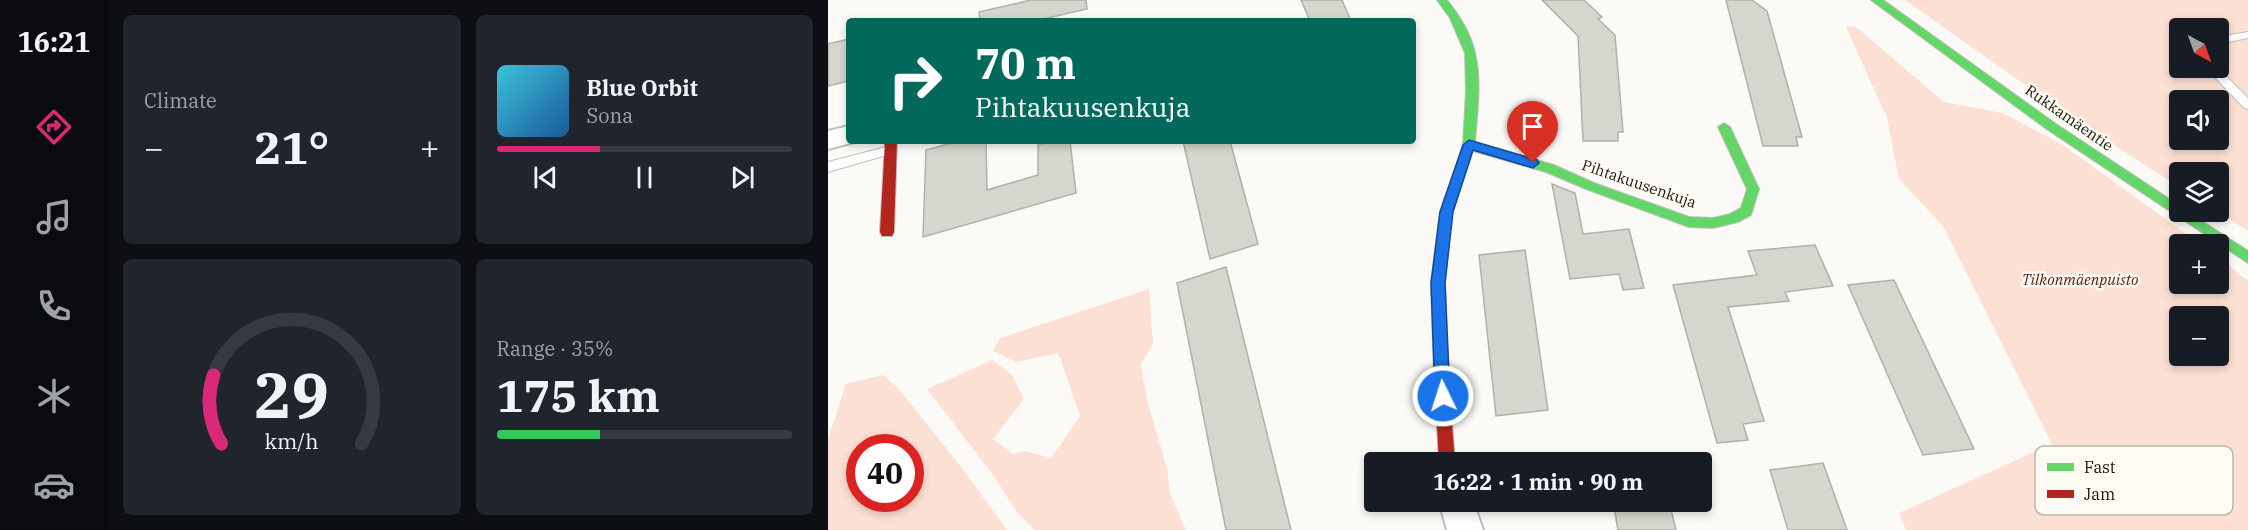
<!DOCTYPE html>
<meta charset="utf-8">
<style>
:root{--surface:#171b24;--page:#20242c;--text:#f1f3f6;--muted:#9ea1a6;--line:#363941;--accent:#db2777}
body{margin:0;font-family:"IBM Plex Serif",serif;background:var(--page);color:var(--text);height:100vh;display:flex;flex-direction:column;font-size:22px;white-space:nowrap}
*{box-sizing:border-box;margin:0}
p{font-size:20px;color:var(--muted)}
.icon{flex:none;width:33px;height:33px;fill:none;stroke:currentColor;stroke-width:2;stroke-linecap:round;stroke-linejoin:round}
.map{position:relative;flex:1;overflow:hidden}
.sheet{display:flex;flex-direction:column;gap:15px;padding:15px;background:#0d0f14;width:720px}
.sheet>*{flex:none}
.banner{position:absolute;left:18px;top:18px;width:570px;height:126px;border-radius:6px;box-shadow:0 3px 9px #0003;background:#00695c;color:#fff;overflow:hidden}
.needle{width:39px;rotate:139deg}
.fabs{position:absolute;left:1341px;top:18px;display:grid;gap:12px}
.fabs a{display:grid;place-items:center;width:60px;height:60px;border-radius:6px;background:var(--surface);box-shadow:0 3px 9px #0003;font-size:30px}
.speed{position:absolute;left:18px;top:434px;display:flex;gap:12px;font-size:30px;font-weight:700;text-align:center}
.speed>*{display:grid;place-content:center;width:78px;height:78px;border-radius:50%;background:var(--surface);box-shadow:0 3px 9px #0003;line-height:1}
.speed .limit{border:9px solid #d22;background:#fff;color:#111}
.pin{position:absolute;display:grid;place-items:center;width:51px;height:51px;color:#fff;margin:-62px -26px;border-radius:50% 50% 50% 0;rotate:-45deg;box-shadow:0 0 6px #0007}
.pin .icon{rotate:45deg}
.me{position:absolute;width:66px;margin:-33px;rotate:356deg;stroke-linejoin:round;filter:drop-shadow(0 0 4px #0008)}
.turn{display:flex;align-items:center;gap:21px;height:126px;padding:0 30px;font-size:27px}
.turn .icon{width:78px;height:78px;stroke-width:2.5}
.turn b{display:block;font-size:42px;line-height:51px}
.big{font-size:45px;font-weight:700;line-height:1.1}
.sheet .tile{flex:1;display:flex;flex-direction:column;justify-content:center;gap:9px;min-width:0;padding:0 21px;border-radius:9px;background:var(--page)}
.sheet .dial{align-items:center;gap:0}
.dial svg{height:156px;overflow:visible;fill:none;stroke:var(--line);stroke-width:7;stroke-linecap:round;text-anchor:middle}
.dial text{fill:var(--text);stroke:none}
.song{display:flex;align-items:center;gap:18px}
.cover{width:72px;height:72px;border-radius:9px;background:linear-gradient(135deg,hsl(190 70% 55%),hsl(210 70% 35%))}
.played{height:6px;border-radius:3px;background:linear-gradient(90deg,var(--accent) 35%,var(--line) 35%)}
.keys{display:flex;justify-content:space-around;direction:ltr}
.heat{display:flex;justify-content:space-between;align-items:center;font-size:33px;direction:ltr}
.charge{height:9px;border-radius:4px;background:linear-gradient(90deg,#34c759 35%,var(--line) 0)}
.sheet .tiles{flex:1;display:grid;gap:15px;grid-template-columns:repeat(2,1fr)}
.trip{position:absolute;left:536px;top:452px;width:348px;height:60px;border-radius:6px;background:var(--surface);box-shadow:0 3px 9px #0003;font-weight:700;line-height:60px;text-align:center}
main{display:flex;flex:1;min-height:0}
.dock{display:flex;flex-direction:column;width:108px;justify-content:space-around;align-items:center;background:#090b0e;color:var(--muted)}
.dock .icon{width:42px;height:42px}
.dock .current{color:var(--accent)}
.dock b{font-size:27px;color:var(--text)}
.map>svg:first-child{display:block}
</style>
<main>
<nav class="dock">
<b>16:21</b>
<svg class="icon current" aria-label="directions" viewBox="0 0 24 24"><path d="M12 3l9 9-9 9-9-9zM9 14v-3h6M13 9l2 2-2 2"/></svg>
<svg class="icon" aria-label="music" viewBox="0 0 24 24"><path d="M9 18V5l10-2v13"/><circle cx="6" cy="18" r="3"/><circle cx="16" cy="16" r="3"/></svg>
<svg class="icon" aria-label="phone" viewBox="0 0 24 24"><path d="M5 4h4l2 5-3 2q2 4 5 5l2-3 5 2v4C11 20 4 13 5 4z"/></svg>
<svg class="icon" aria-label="climate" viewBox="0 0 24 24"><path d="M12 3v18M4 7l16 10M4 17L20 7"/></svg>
<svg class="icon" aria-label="car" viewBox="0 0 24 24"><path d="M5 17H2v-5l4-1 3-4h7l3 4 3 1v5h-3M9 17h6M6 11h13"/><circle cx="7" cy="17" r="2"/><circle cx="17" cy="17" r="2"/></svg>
</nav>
<section class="sheet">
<div class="tiles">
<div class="tile"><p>Climate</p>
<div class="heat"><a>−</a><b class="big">21°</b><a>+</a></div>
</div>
<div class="tile">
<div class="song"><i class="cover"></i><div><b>Blue Orbit</b><p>Sona</p></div></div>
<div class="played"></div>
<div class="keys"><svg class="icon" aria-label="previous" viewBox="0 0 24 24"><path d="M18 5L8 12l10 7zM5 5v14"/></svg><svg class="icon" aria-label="pause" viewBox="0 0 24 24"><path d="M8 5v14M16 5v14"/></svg><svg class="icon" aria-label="next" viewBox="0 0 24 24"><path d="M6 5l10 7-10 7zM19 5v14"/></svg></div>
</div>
<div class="tile dial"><svg viewBox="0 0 100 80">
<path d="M14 69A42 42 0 1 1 86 69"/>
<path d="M14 69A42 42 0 0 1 10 34" stroke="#db2777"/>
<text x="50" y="56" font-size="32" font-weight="700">29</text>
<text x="50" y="72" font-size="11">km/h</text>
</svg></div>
<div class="tile"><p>Range · 35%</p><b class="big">175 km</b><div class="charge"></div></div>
</div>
</section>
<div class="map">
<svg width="1420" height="530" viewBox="0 0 1420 530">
<rect width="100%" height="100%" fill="#fcfaf7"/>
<g fill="#fce0d4" fill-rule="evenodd">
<path d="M1077 0H1420V231L1390 212V172H1352L1351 187 1244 118ZM1352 28H1390V68H1352ZM1352 100H1390V140H1352Z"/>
<path d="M1027 26 1116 102 1175 113 1235 145 1372 244H1352V284H1390L1391 257 1420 281V530H1078L1071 513 1224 444 1115 226 1071 179 1059 118 1018 27ZM1352 316H1390V356H1352Z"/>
<polygon points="321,289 325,343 313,365 320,404 339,468 342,494 358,530 206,530 189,512 165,475 99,389 164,360 184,375 196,399 165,439 185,454 197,451 223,458 252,416 230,353 188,362 165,351 172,338"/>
<path d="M55 375 70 388 134 468 179 530H0V439L18 384ZM32 447H82V498H32Z"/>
</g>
<g fill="#d6d6ce" stroke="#b1b0a9" stroke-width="1.5">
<polygon points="203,0 258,0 259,9 207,21 152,21 151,12"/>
<polygon points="473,0 514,0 523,21 482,21"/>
<polygon points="714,0 756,0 774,17 770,19 787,35 795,132 790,132 790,141 755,141 750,36"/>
<polygon points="898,0 924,0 939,11 974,137 968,137 970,146 935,146"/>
<polygon points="21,39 21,81 0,86 0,44"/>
<polygon points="131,141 158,141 159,190 210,175 210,144 242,141 248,193 95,237 98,150"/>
<polygon points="355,141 402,141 430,244 382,259"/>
<polygon points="724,184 747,193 755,234 801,229 816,288 795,290 791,274 742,279"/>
<polygon points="987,245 1005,286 957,292 961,301 900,307 936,421 915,424 920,440 889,443 845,285 929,275 920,251"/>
<polygon points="697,250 720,410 668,416 651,255"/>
<polygon points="398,267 422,365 463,530 398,530 349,283"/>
<polygon points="1066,280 1146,449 1095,455 1020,285"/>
<polygon points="995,463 1019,530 960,530 942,470"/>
<polygon points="785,501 841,501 848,530 790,530"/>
</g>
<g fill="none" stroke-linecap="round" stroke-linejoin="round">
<g stroke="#c2bfb8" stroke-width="2">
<g id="lane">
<polygon points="1420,32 1420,38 1390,44 1390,37"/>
<polygon points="1378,68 1390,68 1420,98 1420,109 1416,108"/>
<polygon points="62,146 66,147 68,150 66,153 0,172 0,162"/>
</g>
</g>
<g stroke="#c2bfb8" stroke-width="4">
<g id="street">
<polygon points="21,126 21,141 30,141 0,149 0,131"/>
<polygon points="611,501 645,501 655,530 619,530"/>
</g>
</g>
<g stroke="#c2bfb8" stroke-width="2">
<g id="fast">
<path d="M609 0H619C631 15 643 34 647 53 654 82 649 114 647 142L726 165 766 183 861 217 885 218 902 214 913 208 919 189 890 127 896 123 902 127 931 189 923 215 910 222 885 228 861 227 758 189 718 172 645 151 624 212 617 283 620 373 618 378 613 380 608 378 606 373 603 283 612 212 635 145 638 91 637 53 622 18Z"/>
<polygon points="1043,0 1055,0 1228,124 1352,206 1352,212 1360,212 1420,251 1420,263 1220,130"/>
</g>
</g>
<g stroke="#c2bfb8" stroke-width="2">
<g id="jam">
<polygon points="57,141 69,141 66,232 64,236 54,236 52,232"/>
<polygon points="613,366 618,368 620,373 627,462 611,462 606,373 608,368"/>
</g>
</g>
<use href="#lane" fill="#fffefe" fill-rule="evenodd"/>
<use href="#street" fill="#fffefe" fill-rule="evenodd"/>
<use href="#fast" fill="#63d668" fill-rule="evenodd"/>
<use href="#jam" fill="#b3261e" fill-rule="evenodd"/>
</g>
<polygon fill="#1a73e8" stroke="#114b97" stroke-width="1.5" points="641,140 709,160 711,163 705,168 645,150 625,212 617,283 622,396 620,401 615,403 609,401 607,396 603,283 612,212 635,145"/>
<g text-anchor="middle" stroke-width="5" stroke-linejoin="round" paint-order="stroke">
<g font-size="15" fill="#1b160a" stroke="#fefbf5">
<text transform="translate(1241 118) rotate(35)" y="5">Rukkamäentie</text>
<text transform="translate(811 184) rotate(19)" y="5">Pihtakuusenkuja</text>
</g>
<g font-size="15" font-style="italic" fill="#531f07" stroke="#fefbf5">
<text x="1252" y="285">Tilkonmäenpuisto</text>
</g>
</g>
<rect x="1207" y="446" width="198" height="69" rx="9" fill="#fefbf5" stroke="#bab6ae" stroke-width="1.5"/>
<rect x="1219" y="463" width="27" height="8" fill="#63d668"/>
<rect x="1219" y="490" width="27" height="8" fill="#b3261e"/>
<g font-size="16" fill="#1b160a">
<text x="1256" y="473">Fast</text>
<text x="1256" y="500">Jam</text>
</g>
</svg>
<div class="fabs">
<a><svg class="needle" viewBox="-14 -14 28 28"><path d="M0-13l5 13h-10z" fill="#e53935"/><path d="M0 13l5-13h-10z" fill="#9ea1a6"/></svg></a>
<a><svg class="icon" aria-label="sound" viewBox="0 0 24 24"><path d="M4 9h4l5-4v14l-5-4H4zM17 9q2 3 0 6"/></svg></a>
<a><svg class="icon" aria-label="layers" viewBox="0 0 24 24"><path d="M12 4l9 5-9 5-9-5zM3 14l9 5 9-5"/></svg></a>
<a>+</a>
<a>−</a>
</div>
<div class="speed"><div class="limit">40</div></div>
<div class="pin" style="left:705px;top:163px;background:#d93025"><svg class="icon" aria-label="arrive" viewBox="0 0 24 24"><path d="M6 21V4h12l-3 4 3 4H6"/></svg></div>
<svg class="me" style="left:615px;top:396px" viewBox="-20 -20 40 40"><circle r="17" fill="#1a73e8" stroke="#fff" stroke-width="3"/><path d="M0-11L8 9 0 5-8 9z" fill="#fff"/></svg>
<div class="trip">16:22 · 1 min · 90 m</div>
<div class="banner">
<div class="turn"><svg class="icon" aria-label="right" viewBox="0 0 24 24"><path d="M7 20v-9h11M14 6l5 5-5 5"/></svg><div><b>70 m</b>Pihtakuusenkuja</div></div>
</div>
</div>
</main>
